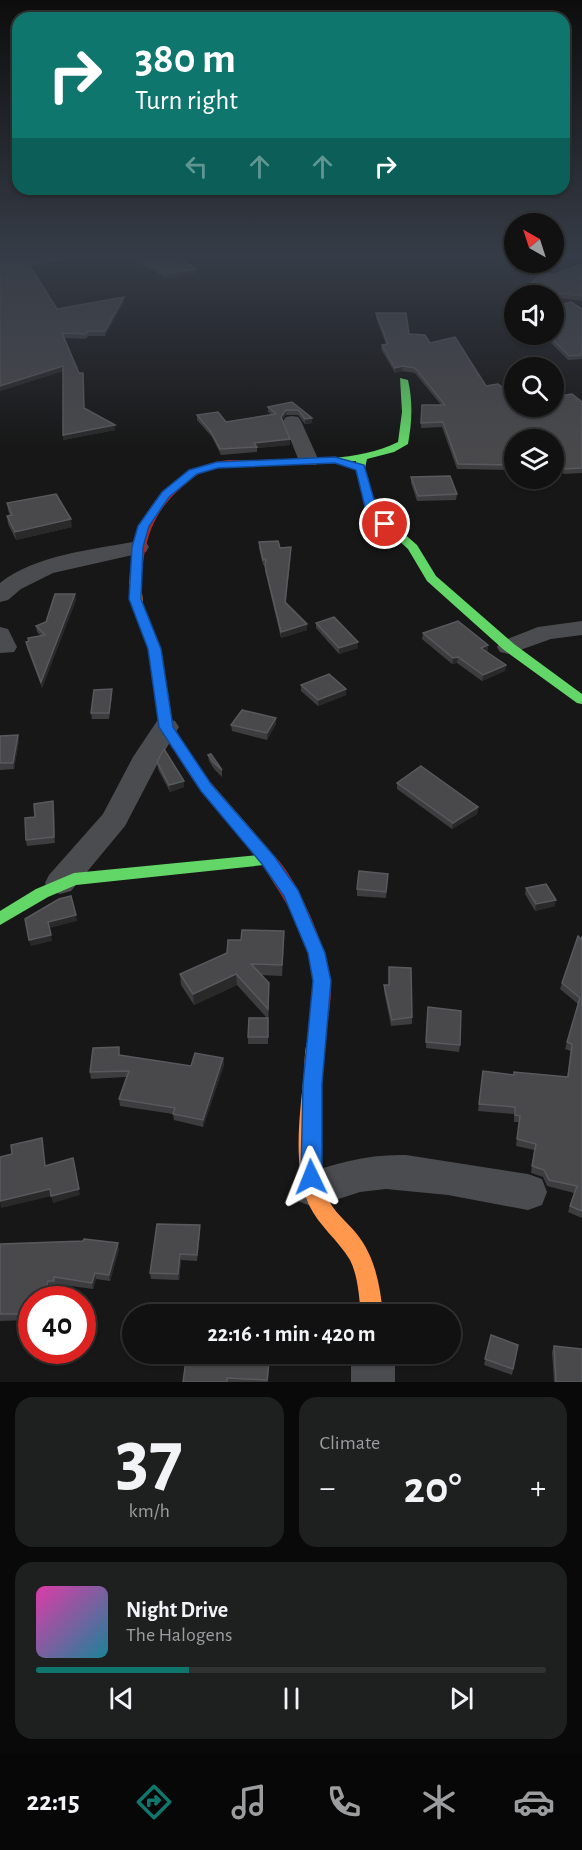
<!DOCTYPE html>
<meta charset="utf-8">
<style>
:root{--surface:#111;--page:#1e1f1f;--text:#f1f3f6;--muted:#9c9d9f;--line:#303131;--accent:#0f766e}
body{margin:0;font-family:"Alegreya Sans",sans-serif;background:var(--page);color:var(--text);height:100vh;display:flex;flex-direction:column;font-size:22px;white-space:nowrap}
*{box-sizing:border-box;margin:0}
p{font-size:20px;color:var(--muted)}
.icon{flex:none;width:33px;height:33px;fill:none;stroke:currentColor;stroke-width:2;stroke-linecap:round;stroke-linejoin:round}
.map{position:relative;height:1382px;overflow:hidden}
.sheet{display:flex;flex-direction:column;gap:15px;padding:15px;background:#090909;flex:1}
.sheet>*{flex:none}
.guide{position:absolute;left:12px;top:12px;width:558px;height:183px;border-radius:18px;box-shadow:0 2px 4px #0004,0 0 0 2px var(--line);background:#0f766e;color:#fff;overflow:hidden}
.needle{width:39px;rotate:321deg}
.controls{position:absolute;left:504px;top:213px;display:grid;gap:12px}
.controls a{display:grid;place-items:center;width:60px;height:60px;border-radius:50%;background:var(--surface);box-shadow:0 2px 4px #0004,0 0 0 2px var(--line);font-size:30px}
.speed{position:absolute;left:18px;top:1286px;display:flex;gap:12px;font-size:30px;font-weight:700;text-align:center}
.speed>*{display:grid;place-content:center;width:78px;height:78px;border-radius:50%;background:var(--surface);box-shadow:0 2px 4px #0004,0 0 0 2px var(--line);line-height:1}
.speed .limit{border:9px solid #d22;background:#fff;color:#111}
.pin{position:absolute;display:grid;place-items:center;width:51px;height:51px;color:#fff;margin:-26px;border:3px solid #fff;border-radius:50%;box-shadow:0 2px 6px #0007}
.me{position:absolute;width:66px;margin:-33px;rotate:358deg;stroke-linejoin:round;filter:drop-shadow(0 0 4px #0008)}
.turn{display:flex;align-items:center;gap:21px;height:126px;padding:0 24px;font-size:27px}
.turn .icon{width:78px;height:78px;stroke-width:2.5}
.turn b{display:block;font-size:42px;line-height:51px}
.lanes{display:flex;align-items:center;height:57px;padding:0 24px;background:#0003;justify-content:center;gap:30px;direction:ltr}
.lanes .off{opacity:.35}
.big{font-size:45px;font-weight:600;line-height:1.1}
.sheet .tile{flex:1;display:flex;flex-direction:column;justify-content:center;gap:9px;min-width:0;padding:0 21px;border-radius:18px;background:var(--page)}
.sheet .dial{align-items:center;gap:0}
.dial b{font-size:78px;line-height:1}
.song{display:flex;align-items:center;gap:18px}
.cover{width:72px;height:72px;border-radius:9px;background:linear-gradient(135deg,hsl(320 70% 55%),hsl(190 70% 35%))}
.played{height:6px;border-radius:3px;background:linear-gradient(90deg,var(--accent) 30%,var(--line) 30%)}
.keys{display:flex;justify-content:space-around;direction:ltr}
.heat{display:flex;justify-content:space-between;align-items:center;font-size:33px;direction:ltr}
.sheet .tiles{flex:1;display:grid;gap:15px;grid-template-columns:1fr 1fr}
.tile:last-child{grid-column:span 2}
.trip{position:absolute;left:122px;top:1304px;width:339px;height:60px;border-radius:30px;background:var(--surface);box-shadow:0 2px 4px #0004,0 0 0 2px var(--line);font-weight:600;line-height:60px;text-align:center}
.tabs{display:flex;height:96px;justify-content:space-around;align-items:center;background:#070707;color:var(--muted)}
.tabs .icon{width:42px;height:42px}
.tabs .current{color:var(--accent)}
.tabs b{font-size:27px;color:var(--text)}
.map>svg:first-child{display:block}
</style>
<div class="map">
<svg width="582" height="1382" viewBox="0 0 582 1382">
<rect width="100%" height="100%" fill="#171717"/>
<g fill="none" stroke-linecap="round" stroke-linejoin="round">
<g fill="#4b4c50" fill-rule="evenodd">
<polygon points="49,254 89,254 82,258 0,269 0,261"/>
<polygon points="292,416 298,417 301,421 319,461 316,465 302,465 299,461 283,421 286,417"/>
<path d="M138 541 146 542 149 547 146 552 53 573 21 589 8 600 0 602V583C34 555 96 549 138 541Z"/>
<polygon points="582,621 582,635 551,639 509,654 500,652 497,647 500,642 538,627"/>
<polygon points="0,627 8,629 17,647 14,652 0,653"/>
<polygon points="166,719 175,721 179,727 161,757 125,826 71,891 60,894 49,891 45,883 49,875 103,814 133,757 157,721"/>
<path d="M406 1155 528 1174 542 1179 547 1192 542 1205 528 1210 448 1195 386 1189 360 1192 314 1207 300 1202 295 1189 300 1176C336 1163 367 1154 406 1155Z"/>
<rect x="351" y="1353" width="44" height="29"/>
</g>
<g fill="#63d668" fill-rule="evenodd">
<path d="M400 378 408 380C413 402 412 422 408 444L394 452 367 459 365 468 377 510 417 545 436 576 514 644 582 694V704L577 703 504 650 427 581 408 549 367 511 355 468 356 461 262 466 257 463 262 460C306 459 358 462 398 442L402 412Z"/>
<polygon points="268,854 274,856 276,860 274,864 76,885 48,897 0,925 0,911 36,889 74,873"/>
</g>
<g fill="#ff974d" fill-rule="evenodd">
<polygon points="135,577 141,581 143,605 161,649 173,727 204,775 271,852 273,856 271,860 259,860 194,781 159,727 149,649 131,605 129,581"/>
<path d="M316 1034 323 1037 325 1042C322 1082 311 1161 327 1197 333 1211 346 1221 356 1233 375 1256 380 1285 383 1314H361C359 1296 358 1276 350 1260 338 1240 319 1226 309 1205 292 1166 300 1114 304 1073 305 1061 304 1047 309 1037Z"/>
</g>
<g fill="#b3261e" fill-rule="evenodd">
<path d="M229 460H262L267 463 262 466C245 467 227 465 211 469 201 471 194 477 187 483 152 511 145 538 141 581L139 584H131L129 581C131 563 133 543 140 526 156 490 190 463 229 460Z"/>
<path d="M265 850C291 858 329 954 331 981 332 1001 327 1022 325 1042L323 1047 316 1050 309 1047 307 1042C309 1022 314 1002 313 982 311 932 281 897 257 856L259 852Z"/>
</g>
</g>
<g fill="#3d3d3f">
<polygon points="93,254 203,254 182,258 196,269 196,274 167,278 126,257 104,262"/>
<polygon points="232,254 263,254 237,261"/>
<polygon points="582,264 582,301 554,297 554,296 542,296 526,293 526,289 553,275"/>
<polygon points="0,266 57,309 124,302 105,336 88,336 86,339 64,338 84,408 115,430 63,440 63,371 0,391"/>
<polygon points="582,309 582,359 568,360 542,334 554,334"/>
<polygon points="376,313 409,334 430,343 514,406 582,402 582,473 564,474 562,472 554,471 554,440 514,440 514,470 457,469 442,427 421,428 422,405 441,405 415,373 402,371 395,373 381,349 382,345 386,344 376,318"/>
<polygon points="292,402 312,418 312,423 305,424 298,415 286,415 282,420 290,445 257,448 257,452 221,455 212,437 197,420 197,415 226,422 271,414 268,412 268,407"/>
<polygon points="411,477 457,494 456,500 417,501 411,483"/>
<polygon points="7,503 72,527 16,540 8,524 7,516 10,516 8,510"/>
<polygon points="259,542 280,548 291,552 286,603 307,624 307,630 281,638 265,571 265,565 263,565 259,548"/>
<polygon points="76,600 42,688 27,648 26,642 29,641 28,638 41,636 37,632 36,626 46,622"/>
<polygon points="316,623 358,642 358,648 339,654 316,628"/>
<polygon points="423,633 488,645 488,651 487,652 506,665 505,671 482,681 457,663 452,664 422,639"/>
<polygon points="301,685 346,695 318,706 301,691"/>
<polygon points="112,696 109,719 92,719 91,713"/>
<polygon points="276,724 267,740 232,731 231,725"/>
<polygon points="0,736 19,741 14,769 0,770"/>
<polygon points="208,755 222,770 222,777 214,769 209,761"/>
<polygon points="157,762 184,781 184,787 170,792 158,769"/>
<polygon points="397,783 478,807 477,814 452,829 397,789"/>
<polygon points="54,808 55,843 27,846 26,840 35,817"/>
<polygon points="388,874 386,898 357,896 357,889"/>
<polygon points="526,888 555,906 535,911 525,894"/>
<polygon points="582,936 582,1218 568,1212 574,1193 547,1186 543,1177 531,1173 534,1150 516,1146 519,1122 514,1122 514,1114 478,1111 483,1071 514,1075 514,1072 567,1077 571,1051 565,1049 578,1004 560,989 562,983"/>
<polygon points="284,941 282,976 261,975 269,983 268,1044 248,1044 248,1037 267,1018 237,985 194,1005 181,985 180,974"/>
<polygon points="389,967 412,1017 412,1024 391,1026 384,991 384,985 389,985"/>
<polygon points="427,1014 460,1045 459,1052 426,1048"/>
<polygon points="120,1055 191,1066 223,1058 224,1065 203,1127 174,1120 173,1114 120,1106 119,1099 126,1077 91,1079 90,1072"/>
<polygon points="200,1232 197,1261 181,1260 179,1280 151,1279 150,1273"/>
<polygon points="0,1244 119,1249 110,1281 96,1279 93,1289 56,1284 55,1287 50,1287 48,1299 32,1299 32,1304 30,1304 27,1320 0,1321"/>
<polygon points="491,1335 518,1345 512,1375 484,1365"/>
<polygon points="554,1346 582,1382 554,1382 552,1352"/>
<polygon points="270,1353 268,1382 183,1382"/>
</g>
<g fill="#29292a">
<polygon points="22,254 22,256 0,259 0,255"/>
<polygon points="118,254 126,254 126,257 104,262 104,257"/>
<polygon points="180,254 203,254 178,259 178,255"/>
<polygon points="246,254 263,254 237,261 237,256"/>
<polygon points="318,254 337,254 318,256"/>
<polygon points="342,254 365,254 342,257"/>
<polygon points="196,269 196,274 167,278 167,274"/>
<polygon points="124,297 124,302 105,336 105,331"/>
<polygon points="63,366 63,371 0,391 0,386"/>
<polygon points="403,366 402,371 395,373 395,368"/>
<polygon points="286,410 286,415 281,422 281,417"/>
<polygon points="312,418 312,423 305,424 305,419"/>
<polygon points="115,425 115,430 63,440 63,435"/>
<polygon points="290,439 290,445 257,448 254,443"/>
<polygon points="71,519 72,527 16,540 15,532"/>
<polygon points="75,594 76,600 42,688 41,682"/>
<polygon points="307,624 307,630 281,638 281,632"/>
<polygon points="358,642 358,648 339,654 339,648"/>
<polygon points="488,645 488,651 481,654 481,648"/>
<polygon points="458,657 457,663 452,664 453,658"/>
<polygon points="506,665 505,671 482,681 483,675"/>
<polygon points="112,689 112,696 109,719 109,713"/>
<polygon points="346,689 346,695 318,706 318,700"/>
<polygon points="276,718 276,724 267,740 267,733"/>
<polygon points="18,735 19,741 14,769 13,763"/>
<polygon points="184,781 184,787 170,792 169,785"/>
<polygon points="53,801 54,808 55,843 54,837"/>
<polygon points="478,807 477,814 452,829 453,823"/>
<polygon points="556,900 555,906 535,911 536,904"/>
<polygon points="76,915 77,921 50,928 48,922"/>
<polygon points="284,931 284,941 282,976 282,965"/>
<polygon points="51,935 52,941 31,946 29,940"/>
<polygon points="236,974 237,985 194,1005 193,994"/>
<polygon points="223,1058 224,1065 203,1127 203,1120"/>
<polygon points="50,1189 52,1196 1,1208 0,1201"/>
<polygon points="79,1189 80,1195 53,1203 51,1196"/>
<polygon points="200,1225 200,1232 197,1261 197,1255"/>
<polygon points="118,1243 119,1249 110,1281 109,1275"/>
<polygon points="180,1254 181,1260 179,1280 178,1274"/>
<polygon points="95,1273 96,1279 93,1289 92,1283"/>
<polygon points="48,1281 50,1287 48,1299 47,1299"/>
<polygon points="29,1298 30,1304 27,1320 26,1314"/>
</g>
<g fill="#49494c" stroke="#58595d" stroke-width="1.5">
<polygon points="99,254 118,254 104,257"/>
<polygon points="129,254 180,254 178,255 196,269 167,274"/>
<polygon points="28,263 57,309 124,297 105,331 88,331 86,334 62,333 79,373 83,373 84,408 115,425 63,435 63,366 0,386 0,266"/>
<polygon points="582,264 582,296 526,289 541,273 553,275"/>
<polygon points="571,302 582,309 582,355 569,356 547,334 554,334 554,307"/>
<polygon points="376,313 406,313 409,334 425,335 430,343 455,337 486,386 498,384 514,396 514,406 554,406 554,397 572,394 582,402 582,468 565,469 563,466 554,466 554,440 514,440 514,465 458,464 443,422 421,423 422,405 445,405 415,368 403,366 395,368 382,345 388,344"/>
<polygon points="292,402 312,418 305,419 298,410 286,410 281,417 290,439 254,443 257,447 220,449 211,432 197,415 218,412 226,422 276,414 268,407"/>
<polygon points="450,476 457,494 418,496 411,477"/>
<polygon points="56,494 71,519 15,532 7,516 12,515 7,503"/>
<polygon points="278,541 280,548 291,547 285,602 307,624 281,632 265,566 266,559 263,560 259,542"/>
<polygon points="55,594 75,594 41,682 26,642 29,641 28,638 45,635 36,626 46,622"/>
<polygon points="334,617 358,642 339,648 316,623"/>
<polygon points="458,621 488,645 481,648 506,665 483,675 458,657 453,658 423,633"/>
<polygon points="329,674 346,689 318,700 301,685"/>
<polygon points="112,689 109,713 91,713 94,690"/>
<polygon points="242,710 276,718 267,733 231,725"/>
<polygon points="18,735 13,763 0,763 0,736"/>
<polygon points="164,749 184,781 169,785 157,762"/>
<polygon points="211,754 222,770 213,762 208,755"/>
<polygon points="421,766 478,807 453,823 397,783"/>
<polygon points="53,801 54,837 26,840 25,818 35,817 34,804"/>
<polygon points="359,871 388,874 386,892 357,889"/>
<polygon points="546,884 556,900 536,904 526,888"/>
<polygon points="71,896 76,915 48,922 51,935 29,940 25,919 59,899"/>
<polygon points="242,930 284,931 282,965 251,964 269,983 268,1009 236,974 193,994 180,974 227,953 228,940 241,940"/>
<polygon points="578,936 581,940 582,936 582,1211 570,1206 577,1186 549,1180 544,1170 532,1166 536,1144 517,1139 520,1116 515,1115 515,1107 479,1104 483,1071 514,1075 514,1072 568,1077 572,1044 567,1042 580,998 562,983"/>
<polygon points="389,967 411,968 412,1017 392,1020 384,985 389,985"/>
<polygon points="428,1007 461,1011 460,1045 426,1042"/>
<polygon points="249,1018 268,1018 268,1037 248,1037"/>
<polygon points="119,1047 119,1055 191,1066 195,1053 223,1058 203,1120 173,1114 175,1108 119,1099 129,1071 90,1072 93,1048"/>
<polygon points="42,1138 45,1166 73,1158 79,1189 51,1196 50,1189 0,1201 0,1157 12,1154 11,1145"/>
<polygon points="157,1224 200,1225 197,1255 180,1254 178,1274 150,1273"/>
<polygon points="84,1239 118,1243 109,1275 95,1273 92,1283 54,1277 54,1281 48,1281 46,1297 29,1298 26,1314 0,1314 0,1244 83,1241"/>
<polygon points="194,1306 246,1309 246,1314 193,1314"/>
<polygon points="491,1335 518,1345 513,1369 485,1359"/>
<polygon points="554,1346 582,1349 582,1382 556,1382"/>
<polygon points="187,1353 270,1353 267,1380 227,1378 227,1382 183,1382"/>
</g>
<linearGradient id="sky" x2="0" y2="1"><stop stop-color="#0d0d0d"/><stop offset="0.57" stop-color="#363c47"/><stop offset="1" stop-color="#363c47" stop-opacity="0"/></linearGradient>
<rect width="582" height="448" fill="url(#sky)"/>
<polygon fill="#1a73e8" stroke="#114b97" stroke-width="1.5" points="335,457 364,465 377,510 389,521 389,526 381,526 366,511 356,470 335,463 218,468 197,474 169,497 149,526 143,547 141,599 161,649 173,727 211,784 274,856 298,890 325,953 331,981 322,1084 322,1177 319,1184 311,1186 304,1184 301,1177 303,1084 313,981 308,953 284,896 262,864 201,791 159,727 148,649 129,599 132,547 138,526 162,492 189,470 217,462"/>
</svg>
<div class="controls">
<a><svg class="needle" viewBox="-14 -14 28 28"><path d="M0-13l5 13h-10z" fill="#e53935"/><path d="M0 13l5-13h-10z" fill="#9c9d9f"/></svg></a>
<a><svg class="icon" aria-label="sound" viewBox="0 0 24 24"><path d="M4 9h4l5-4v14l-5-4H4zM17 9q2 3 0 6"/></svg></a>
<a><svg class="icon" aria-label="search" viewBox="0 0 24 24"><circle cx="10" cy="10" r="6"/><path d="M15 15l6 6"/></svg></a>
<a><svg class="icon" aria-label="layers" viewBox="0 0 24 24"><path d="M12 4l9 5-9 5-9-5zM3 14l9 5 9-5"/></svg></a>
</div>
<div class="speed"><div class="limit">40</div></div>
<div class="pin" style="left:385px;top:524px;background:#d93025"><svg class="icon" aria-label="arrive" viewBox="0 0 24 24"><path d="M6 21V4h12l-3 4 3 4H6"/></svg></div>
<svg class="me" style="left:311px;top:1177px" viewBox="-20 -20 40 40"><path d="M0-17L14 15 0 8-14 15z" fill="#1a73e8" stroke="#fff" stroke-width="4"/></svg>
<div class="trip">22:16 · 1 min · 420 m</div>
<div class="guide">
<div class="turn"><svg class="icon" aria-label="right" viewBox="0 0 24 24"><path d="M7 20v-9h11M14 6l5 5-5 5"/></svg><div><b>380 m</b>Turn right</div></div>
<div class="lanes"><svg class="icon off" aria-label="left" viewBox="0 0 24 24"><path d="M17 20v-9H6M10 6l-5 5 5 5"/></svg><svg class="icon off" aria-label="ahead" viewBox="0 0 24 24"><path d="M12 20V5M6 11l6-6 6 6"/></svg><svg class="icon off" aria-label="ahead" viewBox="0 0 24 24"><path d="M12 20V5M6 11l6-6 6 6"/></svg><svg class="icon" aria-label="right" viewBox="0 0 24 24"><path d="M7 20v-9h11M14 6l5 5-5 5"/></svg></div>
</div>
</div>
<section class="sheet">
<div class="tiles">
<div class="tile dial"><b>37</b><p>km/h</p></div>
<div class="tile"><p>Climate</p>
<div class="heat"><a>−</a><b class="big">20°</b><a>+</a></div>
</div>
<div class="tile">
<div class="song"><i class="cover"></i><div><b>Night Drive</b><p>The Halogens</p></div></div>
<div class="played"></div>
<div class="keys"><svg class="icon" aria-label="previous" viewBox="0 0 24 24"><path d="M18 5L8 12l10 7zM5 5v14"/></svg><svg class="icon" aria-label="pause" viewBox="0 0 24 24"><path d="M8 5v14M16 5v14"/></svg><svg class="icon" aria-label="next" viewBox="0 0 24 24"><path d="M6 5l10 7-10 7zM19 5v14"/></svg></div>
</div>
</div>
</section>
<nav class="tabs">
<b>22:15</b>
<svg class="icon current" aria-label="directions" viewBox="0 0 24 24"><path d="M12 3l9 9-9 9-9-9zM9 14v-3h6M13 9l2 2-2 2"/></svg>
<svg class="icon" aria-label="music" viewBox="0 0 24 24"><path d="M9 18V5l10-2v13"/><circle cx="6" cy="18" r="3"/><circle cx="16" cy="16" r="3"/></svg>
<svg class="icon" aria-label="phone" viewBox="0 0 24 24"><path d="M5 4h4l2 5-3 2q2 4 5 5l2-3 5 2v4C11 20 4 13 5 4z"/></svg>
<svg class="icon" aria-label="climate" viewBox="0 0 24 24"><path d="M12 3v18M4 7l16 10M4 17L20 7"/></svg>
<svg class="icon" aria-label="car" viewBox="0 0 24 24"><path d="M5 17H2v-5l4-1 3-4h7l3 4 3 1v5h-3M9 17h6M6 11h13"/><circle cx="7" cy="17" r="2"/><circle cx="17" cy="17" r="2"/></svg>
</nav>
